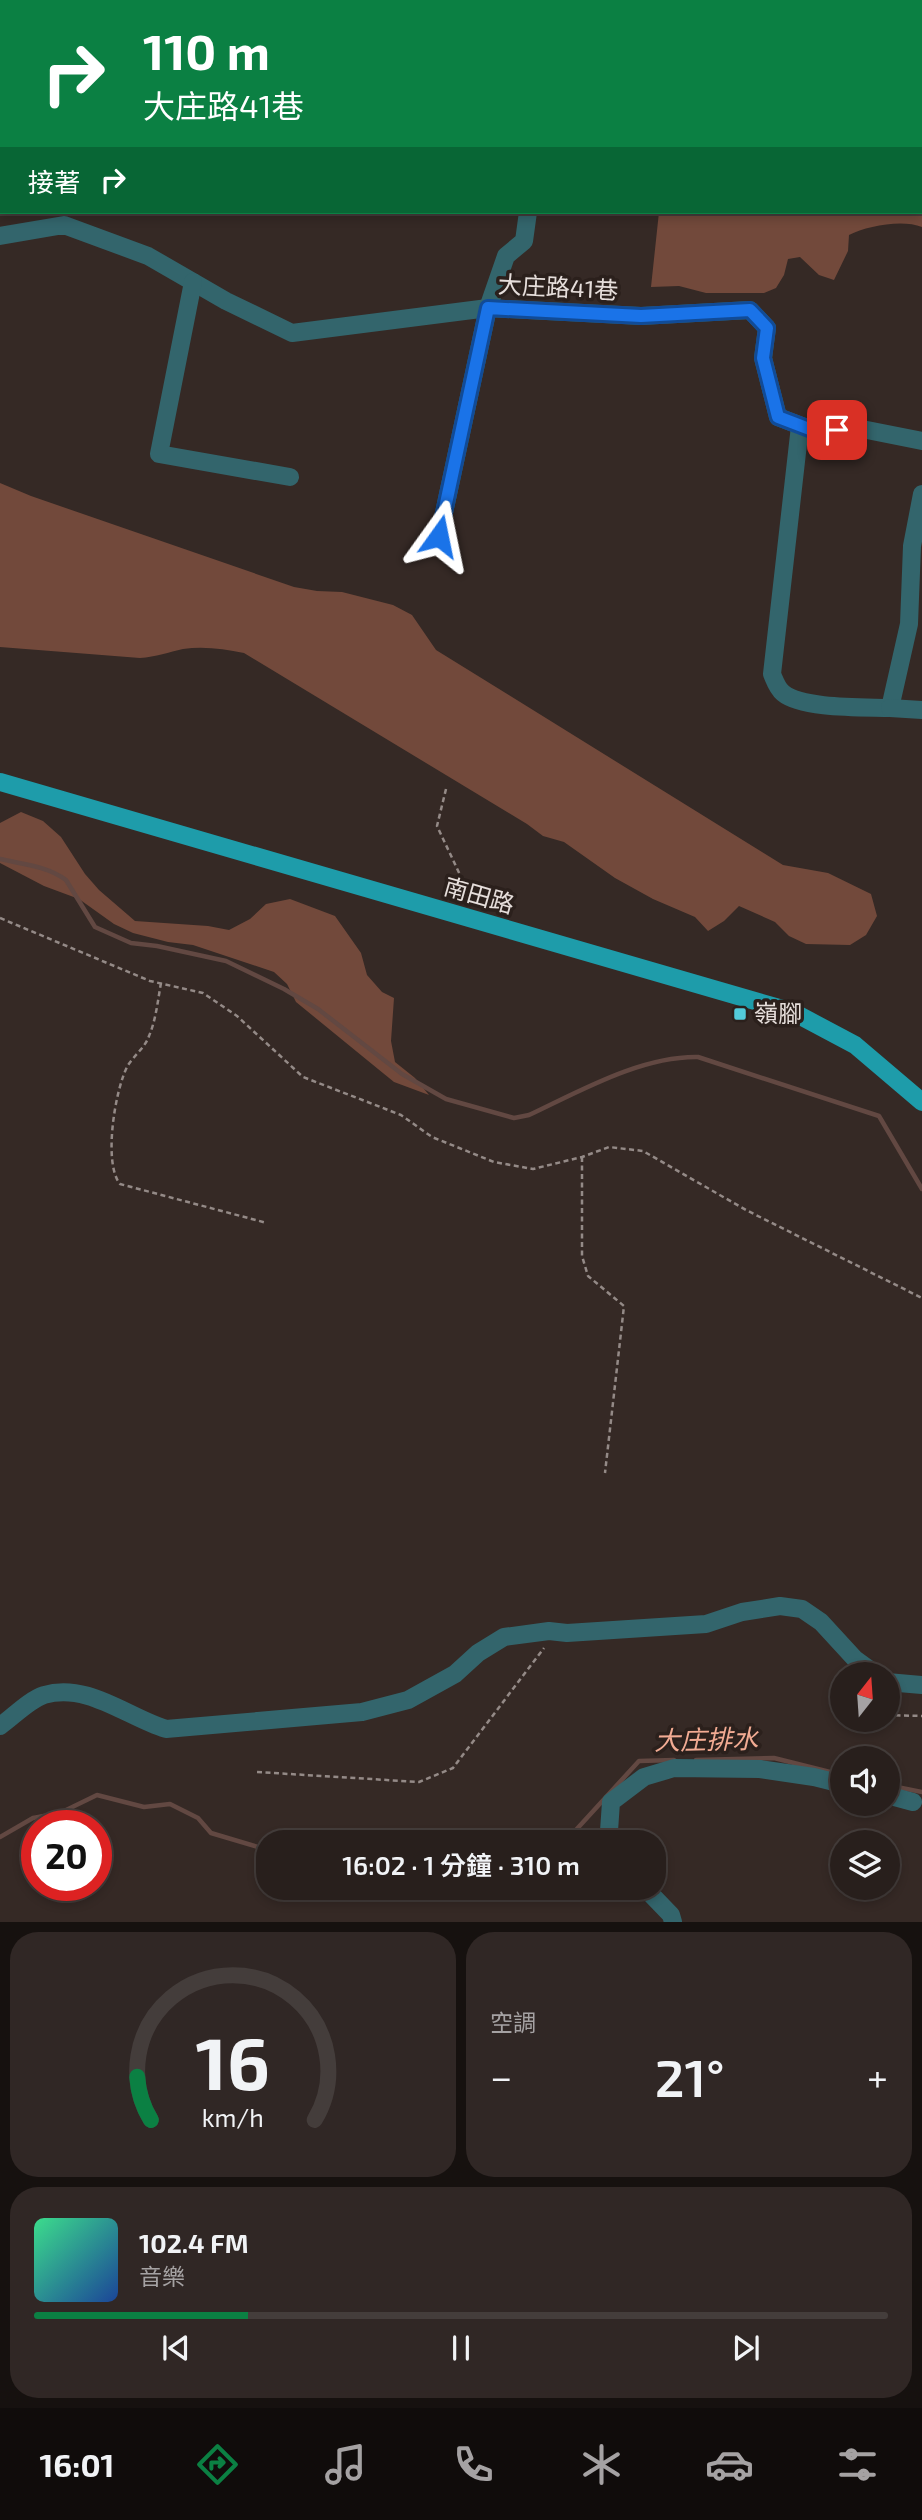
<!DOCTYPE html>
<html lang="zh-TW">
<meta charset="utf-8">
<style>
:root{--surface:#281f1c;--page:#302725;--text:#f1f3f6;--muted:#a5a2a3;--line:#443d3b;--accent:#0b8043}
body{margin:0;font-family:"Exo 2","Noto Sans TC",sans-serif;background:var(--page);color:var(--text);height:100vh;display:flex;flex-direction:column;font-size:26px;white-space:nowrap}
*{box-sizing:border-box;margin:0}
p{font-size:23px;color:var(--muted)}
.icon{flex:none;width:38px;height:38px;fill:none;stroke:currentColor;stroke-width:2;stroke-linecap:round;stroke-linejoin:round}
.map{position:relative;height:1922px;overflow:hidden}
.side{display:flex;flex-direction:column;gap:10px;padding:10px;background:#16110f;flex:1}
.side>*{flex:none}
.hud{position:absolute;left:0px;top:0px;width:922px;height:214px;box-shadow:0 4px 10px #0003,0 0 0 2px var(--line);background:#0b8043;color:#fff;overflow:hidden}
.needle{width:46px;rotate:17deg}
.buttons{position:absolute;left:830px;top:1662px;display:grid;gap:14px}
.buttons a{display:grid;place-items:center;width:70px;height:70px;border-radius:50%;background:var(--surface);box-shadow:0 4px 10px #0003,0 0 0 2px var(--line);font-size:35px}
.speed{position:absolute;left:21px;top:1810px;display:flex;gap:14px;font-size:35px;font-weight:700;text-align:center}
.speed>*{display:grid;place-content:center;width:91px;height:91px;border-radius:50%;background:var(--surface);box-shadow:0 4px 10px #0003,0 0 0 2px var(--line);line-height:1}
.speed .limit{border:10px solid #d22;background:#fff;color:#111}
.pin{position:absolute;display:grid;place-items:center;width:60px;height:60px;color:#fff;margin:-30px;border-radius:14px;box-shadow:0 4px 10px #0006}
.me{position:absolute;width:77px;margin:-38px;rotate:12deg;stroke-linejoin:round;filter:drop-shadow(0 0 5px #0008)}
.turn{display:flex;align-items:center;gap:24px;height:147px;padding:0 28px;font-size:32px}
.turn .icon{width:91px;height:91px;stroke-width:2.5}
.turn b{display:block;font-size:49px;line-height:60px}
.then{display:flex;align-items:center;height:66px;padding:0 28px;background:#0003;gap:14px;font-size:26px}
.big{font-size:52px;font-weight:600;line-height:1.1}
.side .tile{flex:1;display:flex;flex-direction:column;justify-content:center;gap:10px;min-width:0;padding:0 24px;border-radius:28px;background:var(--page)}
.side .dial{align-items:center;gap:0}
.dial svg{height:182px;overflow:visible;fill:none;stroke:var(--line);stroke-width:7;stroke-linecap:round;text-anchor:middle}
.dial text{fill:var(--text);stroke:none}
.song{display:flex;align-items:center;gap:21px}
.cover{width:84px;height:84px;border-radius:10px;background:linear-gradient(135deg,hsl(150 70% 55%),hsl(220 70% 35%))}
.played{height:7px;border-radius:4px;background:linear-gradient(90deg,var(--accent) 25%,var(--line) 25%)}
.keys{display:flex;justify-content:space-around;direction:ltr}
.heat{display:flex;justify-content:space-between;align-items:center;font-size:38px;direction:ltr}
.side .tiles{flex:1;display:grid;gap:10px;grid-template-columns:1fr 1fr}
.tile:last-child{grid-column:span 2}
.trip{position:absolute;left:256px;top:1830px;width:410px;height:70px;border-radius:28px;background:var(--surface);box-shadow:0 4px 10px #0003,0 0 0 2px var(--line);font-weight:600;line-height:70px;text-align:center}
.dock{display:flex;height:112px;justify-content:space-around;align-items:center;background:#100c0b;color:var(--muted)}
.dock .icon{width:49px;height:49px}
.dock .on{color:var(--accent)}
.dock b{font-size:32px;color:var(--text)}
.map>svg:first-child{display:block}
</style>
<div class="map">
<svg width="922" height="1922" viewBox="0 0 922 1922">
<rect width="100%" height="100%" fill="#352925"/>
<g fill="#72493b">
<polygon points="270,0 610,0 608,2"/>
<polygon points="704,0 837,0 839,2 704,2"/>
<path d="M922 43V227C902 219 867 226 849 235L848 251 834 280 819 275 800 257 788 259 784 275 776 288 764 293H706L679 286 651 287 659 212H920Z"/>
<path d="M0 483 31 496 294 587 317 591 342 592 393 605 412 615 436 650 783 865 828 873 871 894 877 916 866 935 850 945 806 944 789 936 775 922 739 906 724 921 708 931 695 917 653 899 615 878 564 842 543 836 527 824 244 653C224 649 204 646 183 649 169 652 156 657 140 658L0 647Z"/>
<polygon points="21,812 43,821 61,837 85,874 99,890 135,921 208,926 229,930 250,919 266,904 290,899 335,916 361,953 367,975 382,992 394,998 391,1041 395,1062 415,1078 429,1095 394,1082 378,1069 296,1002 287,984 274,972 193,945 168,942 133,933 114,924 79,899 44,886 0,863 0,823"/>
</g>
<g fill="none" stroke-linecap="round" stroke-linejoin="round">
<g stroke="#624842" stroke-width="4.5">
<polyline points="437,0 438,2"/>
<polyline points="920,145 922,145"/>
<path d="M0 859C22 864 47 866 66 880L95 927 131 943 157 946 226 961 284 989 318 1009 402 1074 446 1099 514 1118 529 1115C580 1091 641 1056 698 1057L879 1116 922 1189"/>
<polyline points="696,1760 774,1758 842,1775"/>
<polyline points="887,1785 922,1792"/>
<polyline points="0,1837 33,1818 60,1813 97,1795 144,1807 170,1804 198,1818 211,1833 268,1850"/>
<polyline points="564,1843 639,1761 674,1760"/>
<polyline points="397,1888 404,1890 415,1888"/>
</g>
<g stroke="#948a87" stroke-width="2.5" stroke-dasharray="5 3.5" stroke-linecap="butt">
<polyline points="446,789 437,826 462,879 467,901"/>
<polyline points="0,918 150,981 203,993 237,1016 303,1077 401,1115 432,1137 494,1162 533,1169 582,1157 609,1147 643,1151 746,1210 922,1298"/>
<path d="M161 983C158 999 156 1020 149 1036 145 1048 133 1056 127 1067 115 1091 103 1163 120 1184L267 1223"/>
<polyline points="582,1157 582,1256 588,1276 624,1306 605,1473"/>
<polyline points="887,1715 922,1716"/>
<polyline points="257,1772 419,1782 453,1768 544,1648"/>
</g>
<g stroke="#33656c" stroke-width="18">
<polyline points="515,0 516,2"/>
<polyline points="868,0 871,2"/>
<polyline points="920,33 922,33"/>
<polyline points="0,236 64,225 148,256 226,301 292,333 488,308 641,316 750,310 767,328 763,358 778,417 812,430 862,429 922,441"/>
<polyline points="193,282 159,454 290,477"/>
<path d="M800 426 772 674C775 681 777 688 783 693 802 709 864 707 890 708L909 624 912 546 922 494"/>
<polyline points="439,536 488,308 506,256 524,241 528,212"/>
<polyline points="890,708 922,710"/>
<polyline points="887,1682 922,1685"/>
<path d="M0 1726C13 1717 29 1700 44 1695 87 1682 127 1717 166 1729L362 1712 408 1700 455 1674 478 1653 504 1637 549 1631 567 1633 706 1624 742 1612 780 1606 802 1609 821 1622 855 1659 877 1675"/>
<polyline points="887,1795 913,1802"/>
<polyline points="615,1843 609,1831 611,1802 644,1777 674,1768 760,1769 814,1777 842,1784"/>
<polyline points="645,1888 671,1915 673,1922"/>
</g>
<polyline stroke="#1e9caa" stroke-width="18" points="0,782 793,1012 855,1045 922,1102"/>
</g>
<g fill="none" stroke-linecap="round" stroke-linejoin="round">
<g stroke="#114b97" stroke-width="18">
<polyline id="route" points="439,536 488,308 641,316 750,310 767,328 763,358 778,417 812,430 837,430"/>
</g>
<use href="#route" stroke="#1a73e8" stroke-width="12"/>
</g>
<rect fill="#53cbda" stroke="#2b201c" stroke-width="2.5" x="733" y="1007" width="14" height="14" rx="3.5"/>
<g text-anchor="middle" stroke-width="7" stroke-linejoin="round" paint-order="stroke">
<g font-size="24" fill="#e6dedb" stroke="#2b201c">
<text transform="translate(558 288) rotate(3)" y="8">大庄路41巷</text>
<text transform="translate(479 896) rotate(16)" y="8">南田路</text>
</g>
<g font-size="24" fill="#e6dedb" stroke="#2b201c" text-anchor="start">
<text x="754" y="1022">嶺腳</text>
</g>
<g font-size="26" font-style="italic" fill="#f2ab93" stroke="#2b201c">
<text transform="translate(706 1740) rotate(-1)" y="9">大庄排水</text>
</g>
</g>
</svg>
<div class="buttons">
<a><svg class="needle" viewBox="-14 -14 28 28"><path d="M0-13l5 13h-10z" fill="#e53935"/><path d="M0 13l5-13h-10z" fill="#a5a2a3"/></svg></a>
<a><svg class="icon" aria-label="sound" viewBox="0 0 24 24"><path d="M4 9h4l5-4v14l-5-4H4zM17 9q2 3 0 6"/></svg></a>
<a><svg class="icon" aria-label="layers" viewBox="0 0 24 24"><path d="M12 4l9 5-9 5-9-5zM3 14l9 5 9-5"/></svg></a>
</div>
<div class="speed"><div class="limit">20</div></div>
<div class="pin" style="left:837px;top:430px;background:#d93025"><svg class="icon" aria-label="arrive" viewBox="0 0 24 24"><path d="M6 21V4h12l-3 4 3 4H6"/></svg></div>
<svg class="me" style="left:439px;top:536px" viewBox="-20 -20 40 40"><path d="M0-17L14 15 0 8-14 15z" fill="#1a73e8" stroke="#fff" stroke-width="4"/></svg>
<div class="trip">16:02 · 1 分鐘 · 310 m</div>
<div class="hud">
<div class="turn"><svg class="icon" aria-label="right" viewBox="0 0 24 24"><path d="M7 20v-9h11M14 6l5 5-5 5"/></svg><div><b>110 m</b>大庄路41巷</div></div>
<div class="then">接著<svg class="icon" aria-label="right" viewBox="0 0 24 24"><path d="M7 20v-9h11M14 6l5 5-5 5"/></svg></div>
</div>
</div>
<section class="side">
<div class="tiles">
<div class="tile dial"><svg viewBox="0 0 100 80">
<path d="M14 69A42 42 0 1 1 86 69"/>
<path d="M14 69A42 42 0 0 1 8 50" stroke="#0b8043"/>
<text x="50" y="56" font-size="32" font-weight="700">16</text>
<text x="50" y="72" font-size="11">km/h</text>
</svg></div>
<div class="tile"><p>空調</p>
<div class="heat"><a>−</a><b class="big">21°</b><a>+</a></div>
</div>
<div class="tile">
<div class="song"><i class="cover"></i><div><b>102.4 FM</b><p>音樂</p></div></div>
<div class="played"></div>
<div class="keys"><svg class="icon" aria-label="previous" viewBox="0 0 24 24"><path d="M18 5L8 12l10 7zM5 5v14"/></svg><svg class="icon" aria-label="pause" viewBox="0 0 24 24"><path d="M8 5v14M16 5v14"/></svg><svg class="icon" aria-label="next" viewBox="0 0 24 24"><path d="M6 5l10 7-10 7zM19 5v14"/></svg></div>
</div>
</div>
</section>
<nav class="dock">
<b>16:01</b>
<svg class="icon on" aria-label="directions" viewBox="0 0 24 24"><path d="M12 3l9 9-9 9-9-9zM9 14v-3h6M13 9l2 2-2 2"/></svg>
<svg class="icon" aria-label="music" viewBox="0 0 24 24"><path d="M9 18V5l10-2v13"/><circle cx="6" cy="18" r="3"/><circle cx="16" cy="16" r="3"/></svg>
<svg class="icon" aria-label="phone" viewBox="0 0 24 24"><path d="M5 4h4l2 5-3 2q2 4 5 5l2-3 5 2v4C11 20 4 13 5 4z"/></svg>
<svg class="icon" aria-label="climate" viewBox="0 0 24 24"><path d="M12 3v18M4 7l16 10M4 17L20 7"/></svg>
<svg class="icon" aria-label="car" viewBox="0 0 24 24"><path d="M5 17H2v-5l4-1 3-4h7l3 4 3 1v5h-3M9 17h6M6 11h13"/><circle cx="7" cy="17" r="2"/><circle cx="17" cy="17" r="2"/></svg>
<svg class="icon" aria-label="filters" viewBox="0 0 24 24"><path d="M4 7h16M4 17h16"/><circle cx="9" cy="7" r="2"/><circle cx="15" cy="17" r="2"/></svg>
</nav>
